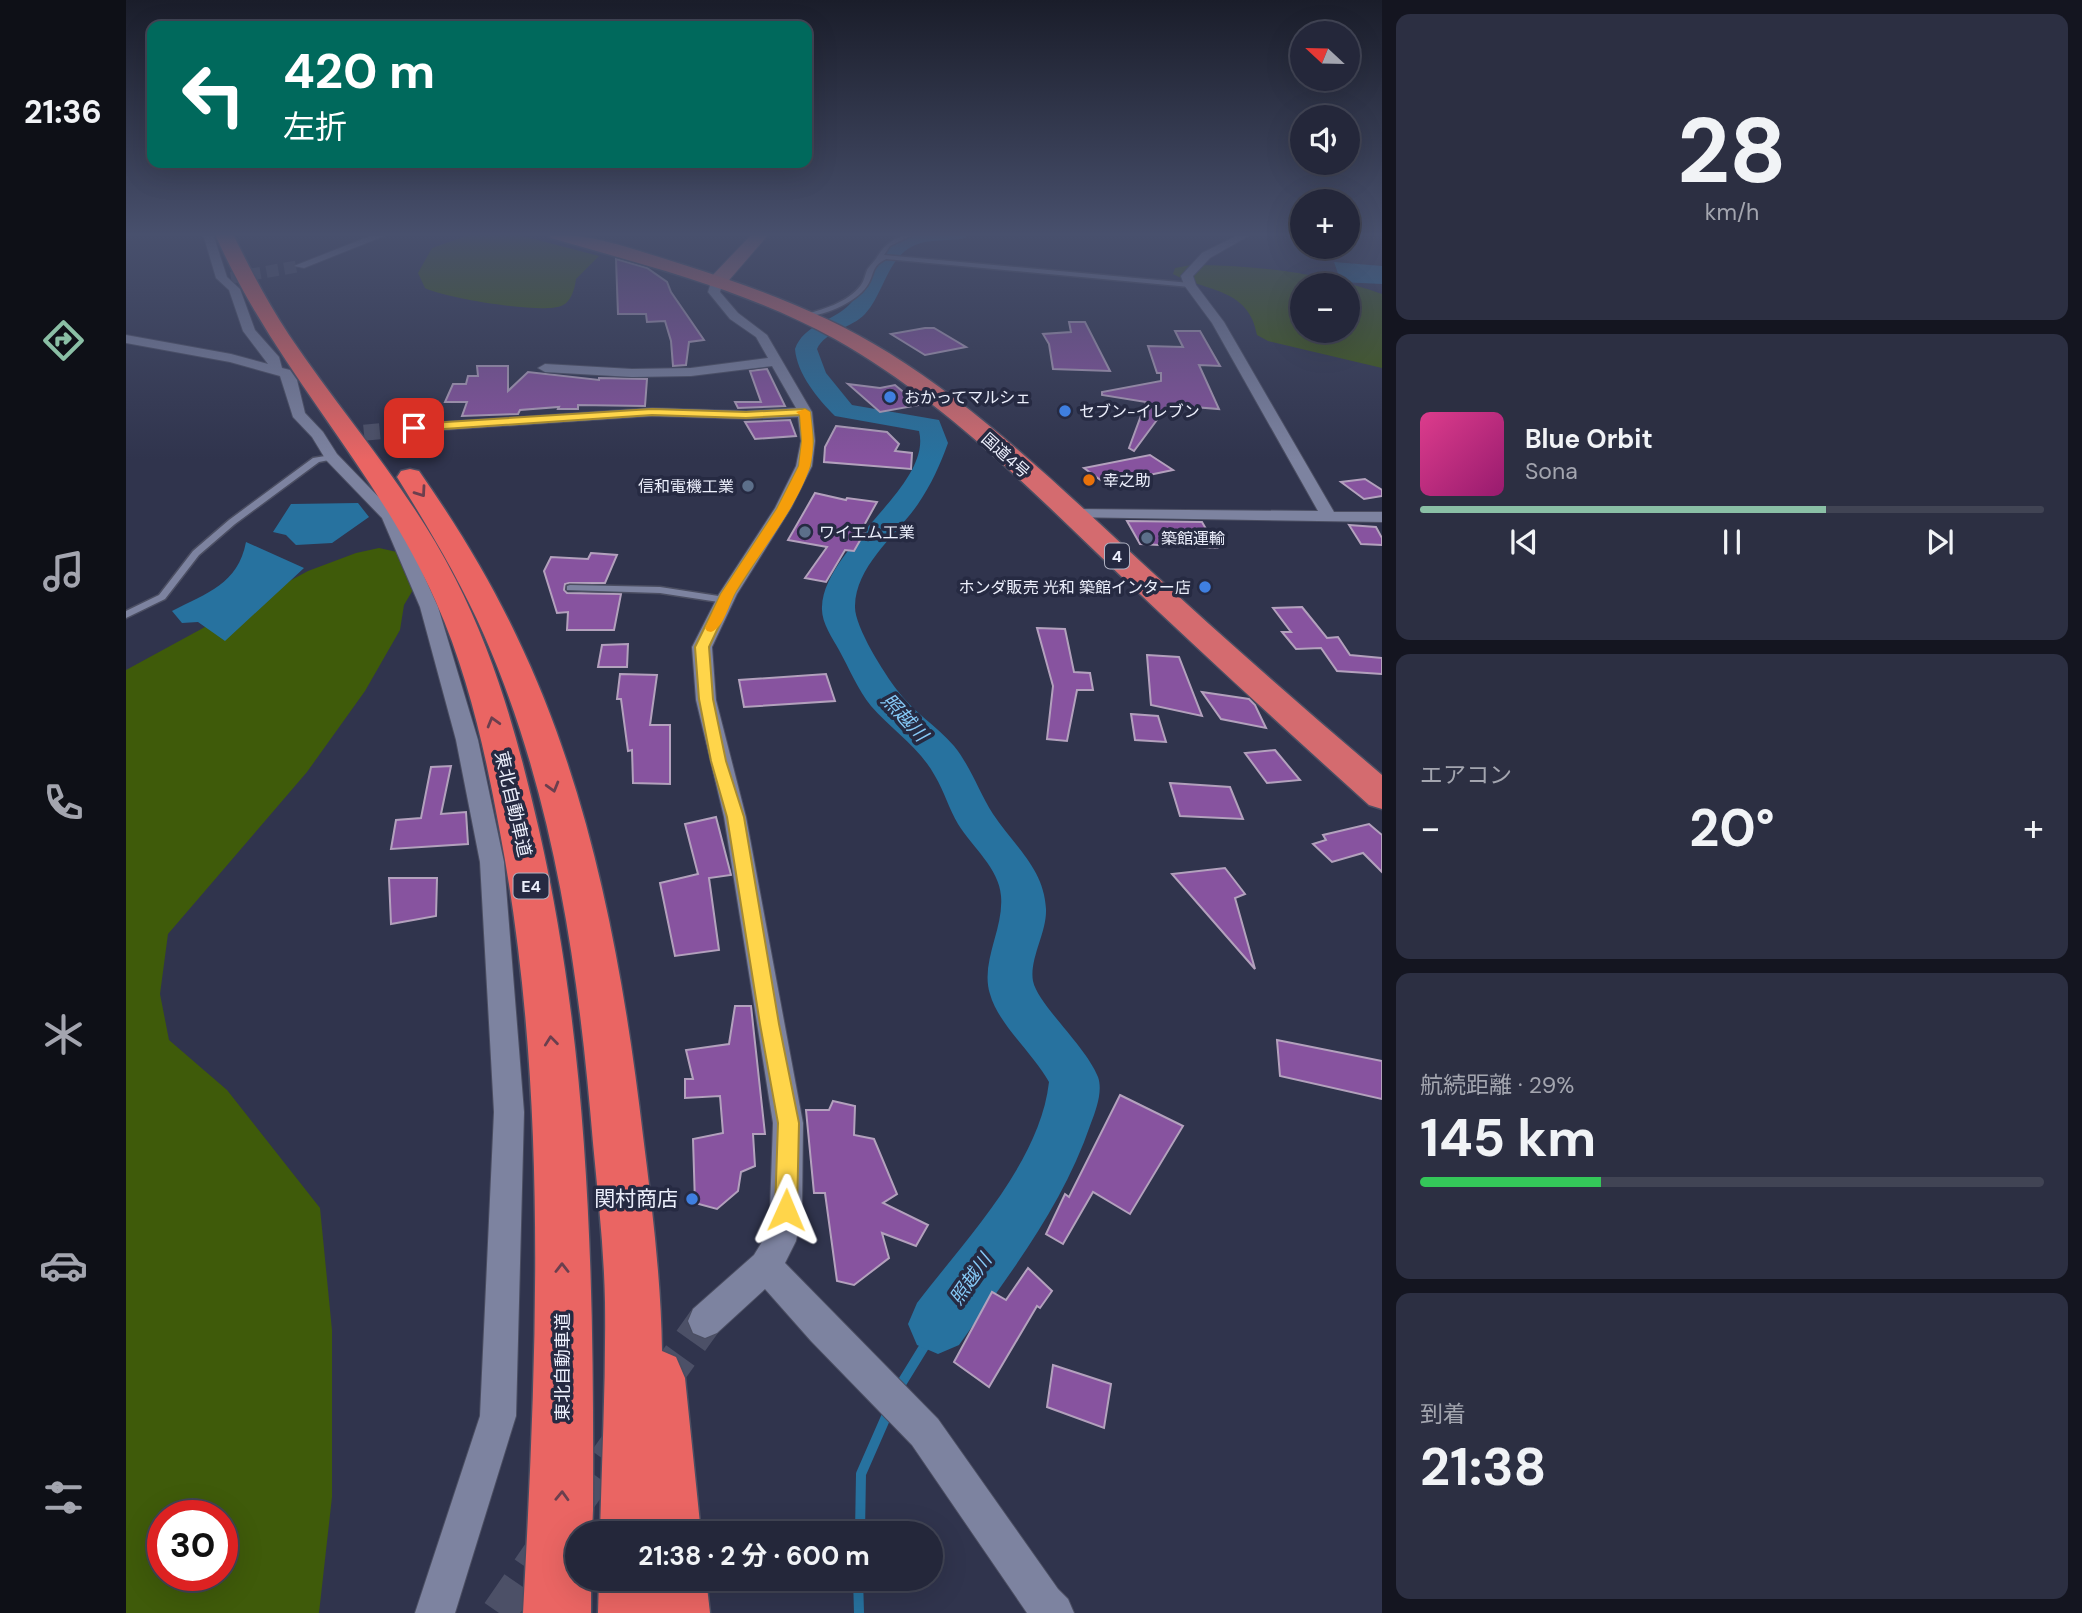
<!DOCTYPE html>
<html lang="ja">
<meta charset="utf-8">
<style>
:root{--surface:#24273a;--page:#2c2f42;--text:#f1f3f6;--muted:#a3a5af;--line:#414454;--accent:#8abfa5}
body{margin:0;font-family:"DM Sans","Noto Sans JP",sans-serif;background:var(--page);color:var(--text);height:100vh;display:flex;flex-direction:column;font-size:26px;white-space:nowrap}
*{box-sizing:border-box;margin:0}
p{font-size:23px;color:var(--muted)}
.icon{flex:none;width:38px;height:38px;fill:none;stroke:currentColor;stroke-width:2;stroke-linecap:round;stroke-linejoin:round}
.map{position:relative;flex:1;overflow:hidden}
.sheet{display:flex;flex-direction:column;gap:14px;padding:14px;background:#141520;width:700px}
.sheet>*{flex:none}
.hud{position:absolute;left:21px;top:21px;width:665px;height:147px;border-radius:14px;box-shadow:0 7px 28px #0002,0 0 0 2px var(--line);background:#00695c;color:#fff;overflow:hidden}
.needle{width:46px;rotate:292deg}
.controls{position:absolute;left:1164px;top:21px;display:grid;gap:14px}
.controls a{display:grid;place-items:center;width:70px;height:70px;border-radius:50%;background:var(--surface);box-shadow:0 7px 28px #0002,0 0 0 2px var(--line);font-size:35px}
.speed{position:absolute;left:21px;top:1500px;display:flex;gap:14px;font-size:35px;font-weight:700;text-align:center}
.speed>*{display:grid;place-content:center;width:91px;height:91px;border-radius:50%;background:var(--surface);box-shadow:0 7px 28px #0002,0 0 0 2px var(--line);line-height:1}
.speed .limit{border:10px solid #d22;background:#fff;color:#111}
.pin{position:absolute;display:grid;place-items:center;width:60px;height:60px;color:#fff;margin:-30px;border-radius:14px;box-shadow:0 4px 10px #0006}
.me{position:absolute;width:77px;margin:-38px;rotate:1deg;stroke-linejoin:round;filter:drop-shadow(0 0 5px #0008)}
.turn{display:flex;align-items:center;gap:24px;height:147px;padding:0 21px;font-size:32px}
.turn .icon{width:91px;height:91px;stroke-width:2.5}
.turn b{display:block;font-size:49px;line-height:60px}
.big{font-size:52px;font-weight:700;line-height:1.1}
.sheet .widget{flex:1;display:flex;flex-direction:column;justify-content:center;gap:10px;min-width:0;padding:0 24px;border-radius:14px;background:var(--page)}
.sheet .dial{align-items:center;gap:0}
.dial b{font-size:91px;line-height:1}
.song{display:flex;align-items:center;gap:21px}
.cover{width:84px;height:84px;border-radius:10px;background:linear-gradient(135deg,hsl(330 70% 55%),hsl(320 70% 35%))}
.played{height:7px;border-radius:4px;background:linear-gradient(90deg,var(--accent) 65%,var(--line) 65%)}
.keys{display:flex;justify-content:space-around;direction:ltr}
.heat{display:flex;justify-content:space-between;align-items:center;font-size:38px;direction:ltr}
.charge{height:10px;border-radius:5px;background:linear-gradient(90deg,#34c759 29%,var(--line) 0)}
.trip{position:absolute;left:439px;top:1521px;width:378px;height:70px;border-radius:35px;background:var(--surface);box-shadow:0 7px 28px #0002,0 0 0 2px var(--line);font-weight:700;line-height:70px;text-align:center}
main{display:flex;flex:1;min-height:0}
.dock{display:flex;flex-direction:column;width:126px;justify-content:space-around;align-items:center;background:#0e1017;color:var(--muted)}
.dock .icon{width:49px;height:49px}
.dock .current{color:var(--accent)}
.dock b{font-size:32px;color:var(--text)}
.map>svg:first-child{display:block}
</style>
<main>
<nav class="dock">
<b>21:36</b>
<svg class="icon current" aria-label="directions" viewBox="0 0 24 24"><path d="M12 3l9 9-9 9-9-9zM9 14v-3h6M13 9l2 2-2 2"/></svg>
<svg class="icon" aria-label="music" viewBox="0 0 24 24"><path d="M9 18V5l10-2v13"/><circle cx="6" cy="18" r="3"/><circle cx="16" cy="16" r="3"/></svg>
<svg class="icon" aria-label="phone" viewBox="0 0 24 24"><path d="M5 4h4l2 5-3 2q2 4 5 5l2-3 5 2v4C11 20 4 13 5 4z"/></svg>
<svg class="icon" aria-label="climate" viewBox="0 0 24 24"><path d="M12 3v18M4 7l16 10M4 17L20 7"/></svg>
<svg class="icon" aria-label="car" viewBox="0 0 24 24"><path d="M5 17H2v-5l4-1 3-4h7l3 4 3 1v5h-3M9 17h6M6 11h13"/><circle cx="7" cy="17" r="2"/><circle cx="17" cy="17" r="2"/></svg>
<svg class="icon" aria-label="filters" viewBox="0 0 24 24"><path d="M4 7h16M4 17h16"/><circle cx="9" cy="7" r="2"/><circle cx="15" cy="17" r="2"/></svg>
</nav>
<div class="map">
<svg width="1256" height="1613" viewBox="0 0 1256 1613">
<rect width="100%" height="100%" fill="#30344d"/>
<g fill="#3f5b0a" fill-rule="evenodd">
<path d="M346 234H389L473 256 450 279C449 288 445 303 435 306 415 314 318 298 299 288L292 273 306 248Z"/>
<path d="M1065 265C1127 265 1198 273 1256 294V368L1142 341 1131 335C1123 288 1081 292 1047 274L1049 268ZM1176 285H1222V331H1176Z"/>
<path d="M253 548 271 552 279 574 291 583 278 605 274 630 239 691 181 772 42 934 34 994 43 1040 101 1090 194 1208 206 1330V1497L193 1613H0V670L182 571 230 553ZM37 1516H96V1575H37Z"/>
</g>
<g fill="#27729f">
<polygon points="1208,262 1256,266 1256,284 1215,282"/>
<polygon points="232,503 243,517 206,543 170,545 160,535 147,532 165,504"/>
<path d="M120 542 178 568 99 641 72 622 56 623 46 611C81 593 112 584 120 542Z"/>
</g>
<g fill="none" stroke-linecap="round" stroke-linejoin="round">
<g stroke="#27729f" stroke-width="10">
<polyline points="772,1389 812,1324"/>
<polyline points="734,1533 735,1474 763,1410"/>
<polyline points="732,1578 733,1613"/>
</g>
<path fill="#27729f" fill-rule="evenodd" d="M787 234H841L839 238C821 242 801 238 785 247 761 260 757 295 739 314 726 328 699 331 691 349L700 373 726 405 813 420 822 443C814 465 805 485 792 504 770 536 730 565 729 606 728 626 758 673 771 690 786 711 811 726 828 746 845 767 853 792 867 814 888 846 918 868 920 909 921 932 903 959 907 981 912 1005 960 1046 972 1077 977 1091 970 1110 965 1123 936 1208 884 1273 833 1345L812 1354 791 1345 782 1324 791 1303C839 1240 914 1163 923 1082 907 1053 872 1024 864 994 854 962 878 929 875 896 873 868 846 847 832 824 823 809 818 791 809 776 794 748 765 729 745 706 732 690 723 668 713 650 706 637 695 622 696 607 698 547 807 486 793 431L709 416C692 399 671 374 669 349 678 324 706 322 723 305 748 282 749 243 787 234Z"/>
</g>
<g fill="#87539f" stroke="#b3a1bd" stroke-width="2">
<polygon points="490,259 521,268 541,282 545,292 578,340 563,342 560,365 547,366 545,341 539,321 521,322 520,314 492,314"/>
<polygon points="943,322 959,322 984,371 927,369 923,344 917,334 945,332"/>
<polygon points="799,328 808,328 840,347 799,355 765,334"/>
<polygon points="1049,331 1074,331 1094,366 1073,365 1093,409 1042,405 1008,451 1003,448 1020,402 976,395 976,392 1035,381 1035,373 1031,373 1022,346 1057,347"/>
<polygon points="351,366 382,366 382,391 402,372 473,380 473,378 521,379 519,406 452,405 452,409 432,409 433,407 394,410 392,414 336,416 341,402 319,402 327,384 340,384 342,376 352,376"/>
<polygon points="641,369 659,406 612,408 609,402 635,402 624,371"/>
<polygon points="722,384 754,388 769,385 793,405 754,412"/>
<polygon points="664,420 670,436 629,439 619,422"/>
<polygon points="710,426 761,432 773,444 769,451 786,453 785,469 698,462 699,447"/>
<polygon points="1024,455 1047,470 980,484 958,468"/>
<polygon points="1239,479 1256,490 1256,496 1238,499 1215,482"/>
<polygon points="689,493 720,500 721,498 751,502 736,529 740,530 728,551 719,550 700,582 679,578 701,547 662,540"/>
<polygon points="1001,521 1076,522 1091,548 1014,544"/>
<polygon points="1223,525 1250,527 1256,538 1256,545 1235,544"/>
<polygon points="465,553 491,555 479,583 443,583 439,584 438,590 441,593 495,594 488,630 441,630 442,612 431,613 418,571 425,557 462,559"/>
<polygon points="1176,607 1201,638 1212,637 1224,655 1256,658 1256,674 1211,671 1195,648 1170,649 1156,632 1165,632 1147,608"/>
<polygon points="911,628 939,629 948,672 964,673 967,690 951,690 941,741 921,739 927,686"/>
<polygon points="502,644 501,667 472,667 476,645"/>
<polygon points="1021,655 1053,657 1076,716 1025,705"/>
<polygon points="494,674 531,675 524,725 544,725 544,784 507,783 506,750 502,751 495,699 491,699"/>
<polygon points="700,674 709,701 618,707 613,680"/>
<polygon points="1076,692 1123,699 1129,705 1140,728 1095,719"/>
<polygon points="1005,714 1032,716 1040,742 1009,740"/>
<polygon points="1149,750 1174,780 1141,783 1119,753"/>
<polygon points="325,766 315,814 340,812 342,844 265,849 270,820 295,818 305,767"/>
<polygon points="1044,783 1104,787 1117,819 1054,816"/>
<polygon points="590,817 605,875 583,878 593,950 549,956 534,883 572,874 559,824"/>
<polygon points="1243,824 1256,835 1256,872 1237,853 1206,862 1187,844 1200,840 1197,835"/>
<polygon points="1099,868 1119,894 1109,898 1129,969 1046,874"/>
<polygon points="263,878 311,878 310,916 265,924"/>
<polygon points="609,1006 625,1006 639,1134 627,1134 629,1166 615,1172 612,1191 591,1209 569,1203 567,1139 597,1133 594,1096 559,1098 559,1079 567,1079 560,1050 603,1044"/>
<polygon points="1151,1040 1256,1061 1256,1099 1154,1076"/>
<polygon points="994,1095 1057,1126 1004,1214 967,1192 937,1244 920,1234 939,1194 943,1197"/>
<polygon points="707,1101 729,1106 728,1135 748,1139 771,1194 757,1203 802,1225 790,1246 756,1233 763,1258 728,1285 711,1281 699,1193 688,1193 680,1110 703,1110"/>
<polygon points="902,1268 926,1291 914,1308 911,1306 863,1387 828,1362 866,1292 880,1300"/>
<polygon points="927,1365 985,1384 978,1428 921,1407"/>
</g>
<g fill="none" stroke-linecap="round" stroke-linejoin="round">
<polyline stroke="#4c5067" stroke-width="12" stroke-dasharray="12 6" stroke-linecap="butt" points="105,278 174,266"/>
<polyline stroke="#4c5067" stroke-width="16" stroke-dasharray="16 8" stroke-linecap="butt" points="214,435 287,428"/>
<g stroke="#4c5067" stroke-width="35" stroke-dasharray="35 18" stroke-linecap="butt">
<polyline points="534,1384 579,1321"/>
<polyline points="449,1504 494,1441"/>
<polyline points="373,1613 415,1552"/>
</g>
<g stroke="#4b4e62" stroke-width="3">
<g id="service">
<path d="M781 234H789L764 246 758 255 1064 283 1067 285 1064 287 760 259C744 267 749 275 741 286 730 303 695 317 676 317V315C695 310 722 303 735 285 738 281 739 275 741 270 744 265 749 261 751 257 759 244 767 239 781 234Z"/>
<polygon points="205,455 209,457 208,459 193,462 109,524 73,555 39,599 0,618 0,611 33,595 67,551 103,520 187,458"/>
<polygon points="444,585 534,587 599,597 604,600 599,603 534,593 441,590 441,586"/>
</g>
</g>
<g stroke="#4b4e62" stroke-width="2">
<g id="minor">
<polygon points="77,234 87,234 101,277 114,289 129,330 153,357 156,368 164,370 171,380 179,413 197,432 211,454 271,516 312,607 352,740 378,862 398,1112 390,1416 329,1613 289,1613 354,1416 368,1112 354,862 330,740 294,607 256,518 200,460 186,437 167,417 154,376 104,362 0,343 0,335 105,354 142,364 117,331 103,290 90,278"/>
<polygon points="249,234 263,234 178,268 168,266"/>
<polygon points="1114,234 1126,234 1084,258 1067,276 1070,285 1098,322 1208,512 1256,512 1256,522 940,517 938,514 940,511 946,509 1192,511 1086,323 1058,285 1055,276 1076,253"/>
<polygon points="591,279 597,282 594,292 612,313 641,335 686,412 689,441 686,466 665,508 611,594 586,647 590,700 620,817 677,1123 676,1210 670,1241 659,1263 812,1419 932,1589 942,1599 948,1613 901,1613 786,1445 685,1341 639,1289 591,1333 579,1338 567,1333 562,1321 567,1309 628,1255 639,1237 644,1210 647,1123 598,817 570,700 566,647 593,594 649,508 670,466 675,441 672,417 620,419 526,416 287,432 280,428 287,424 526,408 620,411 670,408 646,366 565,376 506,377 419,372 412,368 419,364 506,369 565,368 642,358 630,337 604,319 582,292 585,282"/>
</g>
</g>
<g stroke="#4b4e62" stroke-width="2">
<polygon id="primary" points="626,234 643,234 598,286 584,286 582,282 584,278"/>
</g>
<g stroke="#4b4e62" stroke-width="3">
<path id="trunk" d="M422 234C467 233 512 251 555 264 628 287 699 313 763 353 856 411 935 488 1015 562 1094 635 1175 706 1256 775V809L1243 805C1160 730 1078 655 997 578 907 492 819 401 709 339 621 290 521 266 425 238Z"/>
</g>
<g stroke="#4b4e62" stroke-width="3">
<g id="motorway">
<path d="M89 234H107C124 269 142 303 163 335 218 417 284 489 329 578 370 658 393 743 413 830 464 1054 468 1281 467 1510L466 1533H452V1578H465V1613H397C411 1350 423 1087 373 827 359 751 342 674 310 602 252 470 147 367 89 234Z"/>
<path d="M284 469 293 471C330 524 363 578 390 635 465 790 497 966 517 1136 526 1207 535 1279 536 1351L550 1357 559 1378 575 1533H474C476 1456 480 1379 479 1302 478 1249 472 1196 467 1143 453 972 428 794 358 635 334 580 303 529 271 477L275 471Z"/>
<polygon points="473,1578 580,1578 584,1613 472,1613"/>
</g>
</g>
<use href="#service" fill="#7d83a0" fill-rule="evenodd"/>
<use href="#minor" fill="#7d83a0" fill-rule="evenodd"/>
<use href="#primary" fill="#be717b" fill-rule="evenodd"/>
<use href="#trunk" fill="#d46b6f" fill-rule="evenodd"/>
<use href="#motorway" fill="#ea6563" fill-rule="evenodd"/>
</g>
<defs><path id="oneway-chevron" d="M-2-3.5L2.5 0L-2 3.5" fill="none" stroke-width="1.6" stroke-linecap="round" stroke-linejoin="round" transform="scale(1.75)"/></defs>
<g stroke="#6b3f4e">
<use href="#oneway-chevron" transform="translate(295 492) rotate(55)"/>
<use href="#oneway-chevron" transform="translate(367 722) rotate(-106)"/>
<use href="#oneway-chevron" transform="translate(427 787) rotate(74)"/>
<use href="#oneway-chevron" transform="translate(425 1041) rotate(-96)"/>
<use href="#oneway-chevron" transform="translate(436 1268) rotate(-90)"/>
<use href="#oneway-chevron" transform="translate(436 1496) rotate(-88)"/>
</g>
<linearGradient id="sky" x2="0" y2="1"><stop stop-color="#1a1d2a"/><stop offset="0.51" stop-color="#48506d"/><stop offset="1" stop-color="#48506d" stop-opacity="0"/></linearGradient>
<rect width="1256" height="460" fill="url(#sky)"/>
<polygon fill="#ffd54a" stroke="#a68a30" stroke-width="2" points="526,409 620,412 679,409 684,412 687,441 684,466 663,509 608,594 583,647 587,699 600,761 618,817 653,1024 673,1123 671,1210 668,1217 660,1220 653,1217 649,1210 652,1123 634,1024 601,817 585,761 573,699 569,647 595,594 651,509 673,466 676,441 674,415 620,418 526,415 288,431 282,428 288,424"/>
<path fill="#f59e0b" d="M679 409 684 412C686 429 689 448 684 466 672 507 632 554 610 591 603 603 598 628 585 632L581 631 579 628 595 594 651 509 673 466 676 441 674 415 670 412Z"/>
<g fill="#3f7fe0" stroke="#262a42" stroke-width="2.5">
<circle cx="764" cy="397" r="7"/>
<circle cx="939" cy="411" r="7"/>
<circle cx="1079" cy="587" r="7"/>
<circle cx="566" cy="1199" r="7"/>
</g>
<circle fill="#e8710a" stroke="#262a42" stroke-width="2.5" cx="963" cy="480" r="7"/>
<g fill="#5c6f8a" stroke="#262a42" stroke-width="2.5">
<circle cx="622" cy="486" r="7"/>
<circle cx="679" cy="532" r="7"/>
<circle cx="1021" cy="538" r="7"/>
</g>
<g text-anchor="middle" stroke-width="7" stroke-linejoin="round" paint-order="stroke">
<g font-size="16" fill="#eceffc" stroke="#262a42" text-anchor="start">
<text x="778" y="403">おかってマルシェ</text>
<text x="953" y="417">セブン-イレブン</text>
<text x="977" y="486">幸之助</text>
<text x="608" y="492" text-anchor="end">信和電機工業</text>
<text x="693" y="538">ワイエム工業</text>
<text x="1035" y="544">築館運輸</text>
<text x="1065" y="593" text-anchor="end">ホンダ販売 光和 築館インター店</text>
</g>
<g font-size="16" fill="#eceffc" stroke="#262a42">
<text transform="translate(880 455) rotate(42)" y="6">国道4号</text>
</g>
<g fill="#262a42" stroke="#b1b4c4" stroke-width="2">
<rect x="979" y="543.5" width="24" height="25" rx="5"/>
<rect x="387.5" y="873.5" width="35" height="25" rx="5"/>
</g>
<g font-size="16" font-weight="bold" fill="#eceffc">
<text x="991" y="562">4</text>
<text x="405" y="892">E4</text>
</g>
<g font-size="18" fill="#eceffc" stroke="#262a42">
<text transform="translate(387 804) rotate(77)" y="6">東北自動車道</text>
<text transform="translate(437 1367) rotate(-90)" y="6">東北自動車道</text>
</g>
<g font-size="19" font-style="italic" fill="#86c9f7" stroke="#262a42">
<text transform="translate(779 717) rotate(47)" y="7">照越川</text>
<text transform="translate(844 1279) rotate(-55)" y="7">照越川</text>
</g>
<g font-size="21" fill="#eceffc" stroke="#262a42" text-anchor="end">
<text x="552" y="1206">関村商店</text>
</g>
</g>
</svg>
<div class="controls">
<a><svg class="needle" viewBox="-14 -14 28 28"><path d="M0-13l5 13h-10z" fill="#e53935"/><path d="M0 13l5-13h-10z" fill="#a3a5af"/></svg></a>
<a><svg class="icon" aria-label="sound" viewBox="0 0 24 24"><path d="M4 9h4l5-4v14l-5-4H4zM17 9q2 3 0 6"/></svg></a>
<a>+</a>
<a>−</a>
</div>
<div class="speed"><div class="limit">30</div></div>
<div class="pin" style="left:288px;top:428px;background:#d93025"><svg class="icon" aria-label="arrive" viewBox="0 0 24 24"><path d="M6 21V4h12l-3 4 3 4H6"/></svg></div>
<svg class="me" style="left:660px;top:1210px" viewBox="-20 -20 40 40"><path d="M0-17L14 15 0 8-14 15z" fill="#ffd54a" stroke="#fff" stroke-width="4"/></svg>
<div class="trip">21:38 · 2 分 · 600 m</div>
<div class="hud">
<div class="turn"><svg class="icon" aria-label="left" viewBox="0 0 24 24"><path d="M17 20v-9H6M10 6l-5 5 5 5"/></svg><div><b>420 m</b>左折</div></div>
</div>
</div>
<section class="sheet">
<div class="widget dial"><b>28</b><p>km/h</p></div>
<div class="widget">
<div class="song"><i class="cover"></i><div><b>Blue Orbit</b><p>Sona</p></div></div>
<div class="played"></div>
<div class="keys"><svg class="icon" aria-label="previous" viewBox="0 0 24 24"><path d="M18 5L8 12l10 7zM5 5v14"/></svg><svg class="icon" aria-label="pause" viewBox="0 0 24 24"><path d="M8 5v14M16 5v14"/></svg><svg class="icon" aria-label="next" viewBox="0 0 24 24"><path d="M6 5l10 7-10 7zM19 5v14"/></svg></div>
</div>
<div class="widget"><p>エアコン</p>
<div class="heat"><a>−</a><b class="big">20°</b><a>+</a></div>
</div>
<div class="widget"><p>航続距離 · 29%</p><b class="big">145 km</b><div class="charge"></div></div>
<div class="widget"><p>到着</p><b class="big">21:38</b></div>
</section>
</main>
